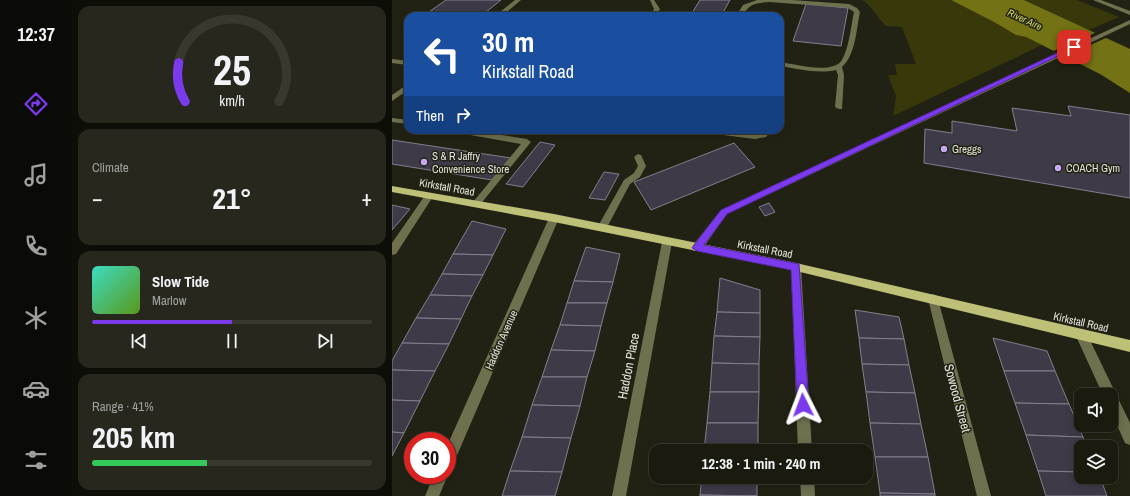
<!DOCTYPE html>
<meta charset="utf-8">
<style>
:root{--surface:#1a1a0f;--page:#27271d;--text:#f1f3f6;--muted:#9fa19e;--line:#38382f;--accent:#7c3aed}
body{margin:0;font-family:"Archivo Narrow",sans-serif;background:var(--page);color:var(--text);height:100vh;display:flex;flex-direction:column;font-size:15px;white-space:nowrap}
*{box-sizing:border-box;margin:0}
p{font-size:13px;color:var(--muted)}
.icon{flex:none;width:22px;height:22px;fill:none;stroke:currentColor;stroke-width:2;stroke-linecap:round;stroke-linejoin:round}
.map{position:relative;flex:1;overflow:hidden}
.side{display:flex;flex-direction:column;gap:6px;padding:6px;background:#0e0e08;width:320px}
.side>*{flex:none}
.top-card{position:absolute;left:12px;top:12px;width:380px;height:122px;border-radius:12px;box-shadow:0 2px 10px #0003,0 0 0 1px var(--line);background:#1a4fa0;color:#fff;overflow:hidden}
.controls{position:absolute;left:682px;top:388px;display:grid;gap:8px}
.controls a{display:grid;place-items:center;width:44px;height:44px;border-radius:8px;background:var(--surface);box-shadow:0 2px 10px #0003,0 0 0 1px var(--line);font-size:20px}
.speed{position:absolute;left:12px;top:432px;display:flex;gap:8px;font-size:20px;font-weight:700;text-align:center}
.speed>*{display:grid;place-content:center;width:52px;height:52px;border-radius:50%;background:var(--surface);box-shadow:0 2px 10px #0003,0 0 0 1px var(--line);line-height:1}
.speed .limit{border:6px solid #d22;background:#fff;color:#111}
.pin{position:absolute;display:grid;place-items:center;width:34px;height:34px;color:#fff;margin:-17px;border-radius:8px;box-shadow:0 2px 6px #0006}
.me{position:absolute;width:44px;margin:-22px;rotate:357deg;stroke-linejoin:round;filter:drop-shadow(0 0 3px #0008)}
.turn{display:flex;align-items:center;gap:14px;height:84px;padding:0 12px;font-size:18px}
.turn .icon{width:52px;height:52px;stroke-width:2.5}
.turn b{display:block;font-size:28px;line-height:34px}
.then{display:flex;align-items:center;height:38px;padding:0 12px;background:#0003;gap:8px;font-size:15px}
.big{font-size:30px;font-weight:700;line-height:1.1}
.side .widget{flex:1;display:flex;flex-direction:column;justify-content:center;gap:6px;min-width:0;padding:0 14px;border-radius:12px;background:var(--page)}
.side .dial{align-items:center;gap:0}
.dial svg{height:104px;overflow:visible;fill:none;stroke:var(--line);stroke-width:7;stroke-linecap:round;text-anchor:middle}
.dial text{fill:var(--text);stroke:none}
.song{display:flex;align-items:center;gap:12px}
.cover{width:48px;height:48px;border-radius:6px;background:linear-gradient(135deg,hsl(170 70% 55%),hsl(90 70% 35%))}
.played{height:4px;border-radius:2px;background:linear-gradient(90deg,var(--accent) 50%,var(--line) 50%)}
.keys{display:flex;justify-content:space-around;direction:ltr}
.heat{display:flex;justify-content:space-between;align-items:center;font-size:22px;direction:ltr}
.charge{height:6px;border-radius:3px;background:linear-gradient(90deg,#34c759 41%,var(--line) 0)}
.trip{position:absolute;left:257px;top:444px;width:224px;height:40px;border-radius:12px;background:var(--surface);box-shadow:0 2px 10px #0003,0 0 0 1px var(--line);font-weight:700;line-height:40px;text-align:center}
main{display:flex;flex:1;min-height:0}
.tabs{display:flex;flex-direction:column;width:72px;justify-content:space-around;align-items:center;background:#0a0a06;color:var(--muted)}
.tabs .icon{width:28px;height:28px}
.tabs .active{color:var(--accent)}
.tabs b{font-size:18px;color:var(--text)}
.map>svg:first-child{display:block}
</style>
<main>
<nav class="tabs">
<b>12:37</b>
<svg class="icon active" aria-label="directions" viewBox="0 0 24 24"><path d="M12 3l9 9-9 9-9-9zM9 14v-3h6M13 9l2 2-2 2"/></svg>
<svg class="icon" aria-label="music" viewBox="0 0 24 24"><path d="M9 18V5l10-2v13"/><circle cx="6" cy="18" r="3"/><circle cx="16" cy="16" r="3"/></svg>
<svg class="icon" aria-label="phone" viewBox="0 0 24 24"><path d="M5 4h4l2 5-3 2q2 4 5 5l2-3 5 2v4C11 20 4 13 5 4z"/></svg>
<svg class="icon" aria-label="climate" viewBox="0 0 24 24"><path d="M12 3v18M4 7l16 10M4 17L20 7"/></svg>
<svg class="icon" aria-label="car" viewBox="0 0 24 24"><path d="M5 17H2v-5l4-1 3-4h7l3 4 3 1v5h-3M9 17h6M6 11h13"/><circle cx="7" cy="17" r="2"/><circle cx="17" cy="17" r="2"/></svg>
<svg class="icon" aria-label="filters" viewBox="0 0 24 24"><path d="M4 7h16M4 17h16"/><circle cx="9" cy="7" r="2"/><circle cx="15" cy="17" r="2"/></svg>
</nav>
<section class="side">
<div class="widget dial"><svg viewBox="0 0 100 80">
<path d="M14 69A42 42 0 1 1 86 69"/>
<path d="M14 69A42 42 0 0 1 9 39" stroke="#7c3aed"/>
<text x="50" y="56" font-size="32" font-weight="700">25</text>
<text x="50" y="72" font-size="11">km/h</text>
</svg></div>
<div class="widget"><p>Climate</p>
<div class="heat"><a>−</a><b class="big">21°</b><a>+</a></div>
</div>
<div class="widget">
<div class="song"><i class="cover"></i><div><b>Slow Tide</b><p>Marlow</p></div></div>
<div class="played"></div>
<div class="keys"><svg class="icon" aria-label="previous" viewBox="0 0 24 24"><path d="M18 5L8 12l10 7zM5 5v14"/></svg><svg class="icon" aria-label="pause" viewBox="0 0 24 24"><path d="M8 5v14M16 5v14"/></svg><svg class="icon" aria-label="next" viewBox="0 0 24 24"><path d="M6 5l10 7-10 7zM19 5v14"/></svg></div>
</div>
<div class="widget"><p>Range · 41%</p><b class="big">205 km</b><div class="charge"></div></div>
</section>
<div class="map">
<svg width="738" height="496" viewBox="0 0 738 496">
<rect width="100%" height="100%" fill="#222214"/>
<g fill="#38380b">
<path d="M470 0H559L602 22 624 35 634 37 650 45 501 116 504 96 496 75H505L503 64H524L510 27 494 26C488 20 476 2 470 0Z"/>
<polygon points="632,0 685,0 727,17 697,30"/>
</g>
<polygon fill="#737315" points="559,0 632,0 738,49 738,93 708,74 634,37 624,35 602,22"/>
<polygon fill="#222214" points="705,32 716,37 670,58 659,52"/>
<g fill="#3f3a48" stroke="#847e8e">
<polygon points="54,0 109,0 89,16 31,16"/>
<polygon points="308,0 338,0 329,16 298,16"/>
<polygon points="414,4 456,8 449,46 401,41"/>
<polygon points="676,106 738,115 738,198 532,163 533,129 560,133 560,121 625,131 620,108 679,116"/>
<polygon points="0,140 119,158 100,180 0,164"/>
<polygon points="148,142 163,145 131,187 114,184"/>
<polygon points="342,143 363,167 259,210 242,182"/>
<polygon points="212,172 227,174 213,200 197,198"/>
<polygon points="377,203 383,212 373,216 367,207"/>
<polygon points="0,205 18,209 0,230"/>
<polygon points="80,221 114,229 101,255 61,254"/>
<polygon points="194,247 228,254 221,282 182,281"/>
<polygon points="61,254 101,255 91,275 50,274"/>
<polygon points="50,274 91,275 80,296 38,295"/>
<polygon points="328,278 368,290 368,313 325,312"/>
<polygon points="182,281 221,282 215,303 175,303"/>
<polygon points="38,295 80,296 69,319 24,318"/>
<polygon points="175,303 215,303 209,326 168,325"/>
<polygon points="463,310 507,317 512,339 467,338"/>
<polygon points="325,312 368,313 368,337 322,336"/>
<polygon points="24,318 69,319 57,344 10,343"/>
<polygon points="168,325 209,326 203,351 159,350"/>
<polygon points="322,336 368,337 367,364 320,363"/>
<polygon points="467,338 512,339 517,365 470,364"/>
<polygon points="601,338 655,351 663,371 612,371"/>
<polygon points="10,343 57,344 43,371 0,370 0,361"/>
<polygon points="159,350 203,351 195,377 150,377"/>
<polygon points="320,363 367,364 367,392 318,392"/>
<polygon points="470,364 517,365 523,393 474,392"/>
<polygon points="0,370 43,371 28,401 0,400"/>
<polygon points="612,371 663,371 677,404 623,403"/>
<polygon points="150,377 195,377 188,406 140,405"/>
<polygon points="318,392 367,392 366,423 315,423"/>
<polygon points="474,392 523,393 529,424 478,423"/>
<polygon points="0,400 28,401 12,433 0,432"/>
<polygon points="623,403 677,404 691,437 634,435"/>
<polygon points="140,405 188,406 179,438 130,437"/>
<polygon points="315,423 366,423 366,451 312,451"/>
<polygon points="478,423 529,424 536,457 483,457"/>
<polygon points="0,432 12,433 0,456"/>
<polygon points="634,435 691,437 695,447 689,447 689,472 646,471"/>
<polygon points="130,437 179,438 170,472 118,471"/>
<polygon points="483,457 536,457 543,494 488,493"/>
<polygon points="118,471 170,472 163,496 110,496"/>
<polygon points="646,471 689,472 689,477 708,477 715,496 654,496"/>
<polygon points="310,477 365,477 365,496 308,495"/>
<polygon points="488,493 543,494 543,496 488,496"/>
<polygon points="308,495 365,496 308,496"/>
</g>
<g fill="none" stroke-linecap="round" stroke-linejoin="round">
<g fill="#6f704e" fill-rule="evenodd">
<polygon points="123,0 129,0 110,16 103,16"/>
<polygon points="258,0 262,0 268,9 264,16 258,16 262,9"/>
<path d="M365 0H400L457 4 465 8 468 12C464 30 464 54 450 67L452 75 450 109H447L443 107 446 75 444 70C426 74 406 69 388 66V62C402 64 441 75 450 60 457 48 459 26 462 12L456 8 378 2C363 3 358 3 350 16H344L351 5Z"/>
<polygon points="701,0 709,0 738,11 738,15"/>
<polygon points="738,20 738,24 335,214 309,251 301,251 300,248 301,245 329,210"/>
<polygon points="0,59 16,61 16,65 0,63"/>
<polygon points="16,84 16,90 0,101 0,95"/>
<polygon points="0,118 16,120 16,124 0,122"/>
<polygon points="57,130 77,130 135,139 139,142 87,206 81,206 79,204 81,202 129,144 61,132"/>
<polygon points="303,130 331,130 363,133 369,133 371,130 380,130 374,137 363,139 307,132"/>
<polygon points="246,154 249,155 254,166 248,177 238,184 213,231 207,231 205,228 232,180 242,173 246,166 242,157"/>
<polygon points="37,193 40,194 42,196 40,198 4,254 0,255 0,243 34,194"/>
<polygon points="162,214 167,218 60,467 55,469 55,446 157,218"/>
<polygon points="275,238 278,239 280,242 234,496 220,496 270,242 272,239"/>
<polygon points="404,263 408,264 409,267 420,451 406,451 399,267 400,264"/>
<polygon points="541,294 545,296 546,299 599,496 585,496 536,299 537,296"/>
<polygon points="689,329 693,330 738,423 738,445 733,443 719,412 719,395 711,395 683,334 685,330"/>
<polygon points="55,472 56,475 47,496 33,496 42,475 55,475"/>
<polygon points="408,477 422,477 423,496 409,496"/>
</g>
<polygon fill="#bec078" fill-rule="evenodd" points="0,186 162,214 404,263 738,340 738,352 404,271 162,222 0,192"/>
</g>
<polygon fill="#7c3aed" stroke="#51269a" points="680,46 685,47 335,214 312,245 407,264 417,405 415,409 411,411 407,409 405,405 399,270 305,251 300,248 302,245 329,210"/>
<g fill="#c3a7f2" stroke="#222214" stroke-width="1.5">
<circle cx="552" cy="149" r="4"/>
<circle cx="32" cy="162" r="4"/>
<circle cx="666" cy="168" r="4"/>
</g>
<g text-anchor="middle" stroke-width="3" stroke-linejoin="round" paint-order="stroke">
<g font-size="10" font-style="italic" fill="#d9da65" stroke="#222214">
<text transform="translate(633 19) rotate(25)" y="4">River Aire</text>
</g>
<g font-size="11" fill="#e4e4db" stroke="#222214" text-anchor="start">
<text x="560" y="153">Greggs</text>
<text x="40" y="160">S &amp; R Jaffry<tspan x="40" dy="13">Convenience Store</tspan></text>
<text x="674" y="172">COACH Gym</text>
</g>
<g font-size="11" fill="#e4e4db" stroke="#222214">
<text transform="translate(55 187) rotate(10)" y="4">Kirkstall Road</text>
<text transform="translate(373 249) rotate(11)" y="4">Kirkstall Road</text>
<text transform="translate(689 322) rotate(13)" y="4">Kirkstall Road</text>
<text transform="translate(109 340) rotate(-66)" y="4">Haddon Avenue</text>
</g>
<g font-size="13" fill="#e4e4db" stroke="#222214">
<text transform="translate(236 366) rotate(-79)" y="5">Haddon Place</text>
<text transform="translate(566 398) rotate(75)" y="5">Sowood Street</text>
</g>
</g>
</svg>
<div class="controls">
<a><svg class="icon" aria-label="sound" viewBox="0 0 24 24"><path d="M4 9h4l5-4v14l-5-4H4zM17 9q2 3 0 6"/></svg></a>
<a><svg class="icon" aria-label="layers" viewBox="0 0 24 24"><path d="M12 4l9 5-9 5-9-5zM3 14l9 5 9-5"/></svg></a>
</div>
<div class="speed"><div class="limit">30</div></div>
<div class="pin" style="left:682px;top:47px;background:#d93025"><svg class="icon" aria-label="arrive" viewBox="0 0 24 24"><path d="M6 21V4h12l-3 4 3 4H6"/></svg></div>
<svg class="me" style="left:411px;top:405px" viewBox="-20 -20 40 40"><path d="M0-17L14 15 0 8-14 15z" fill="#7c3aed" stroke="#fff" stroke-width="4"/></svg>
<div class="trip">12:38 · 1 min · 240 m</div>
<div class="top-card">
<div class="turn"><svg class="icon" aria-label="left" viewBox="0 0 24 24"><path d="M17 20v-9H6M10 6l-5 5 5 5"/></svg><div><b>30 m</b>Kirkstall Road</div></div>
<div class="then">Then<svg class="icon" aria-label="right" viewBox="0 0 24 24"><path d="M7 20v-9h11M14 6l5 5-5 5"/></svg></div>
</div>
</div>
</main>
